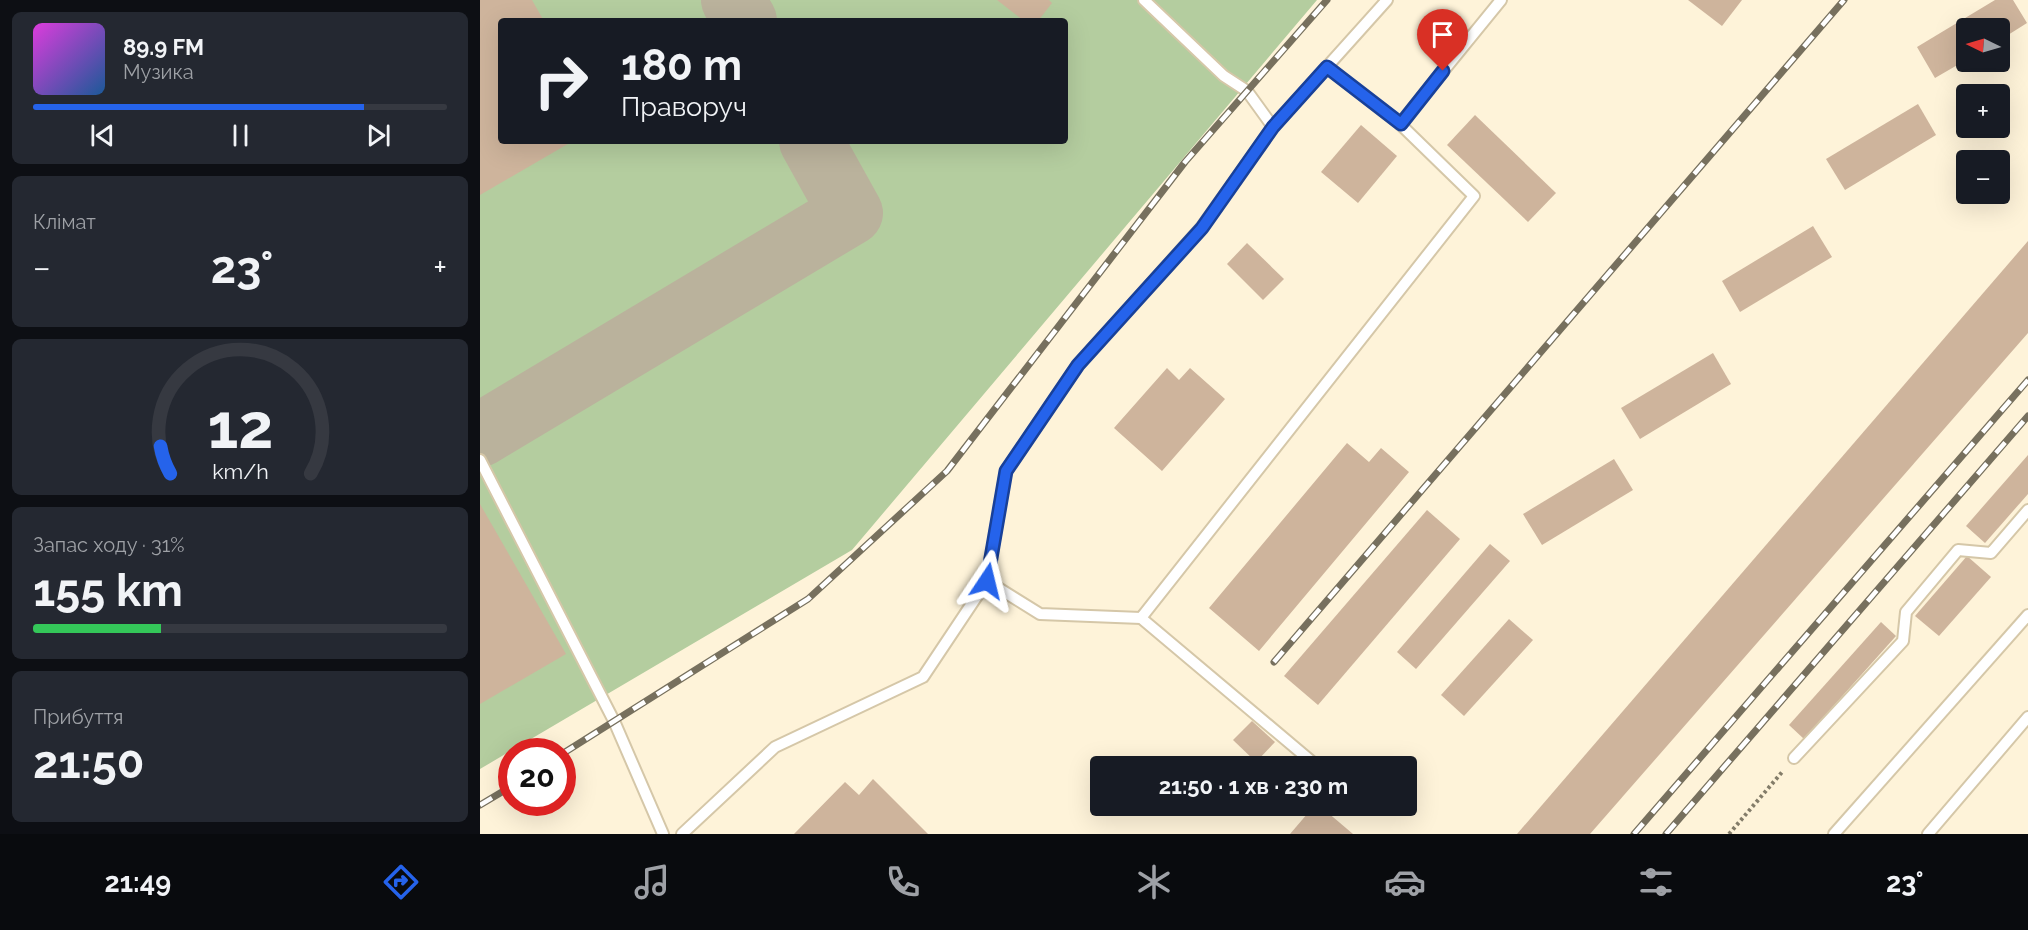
<!DOCTYPE html>
<html lang="uk">
<meta charset="utf-8">
<style>
:root{--surface:#171b24;--page:#242831;--text:#f1f3f6;--muted:#9ea1a6;--line:#363941;--accent:#2563eb}
body{margin:0;font-family:Raleway,sans-serif;background:var(--page);color:var(--text);height:100vh;display:flex;flex-direction:column;font-size:22px;white-space:nowrap}
*{box-sizing:border-box;margin:0}
p{font-size:20px;color:var(--muted)}
.icon{flex:none;width:33px;height:33px;fill:none;stroke:currentColor;stroke-width:2;stroke-linecap:round;stroke-linejoin:round}
.map{position:relative;flex:1;overflow:hidden}
.sheet{display:flex;flex-direction:column;gap:12px;padding:12px;background:#0d0f14;width:480px}
.sheet>*{flex:none}
.top-card{position:absolute;left:18px;top:18px;width:570px;height:126px;border-radius:6px;box-shadow:0 6px 24px #0002;background:#171b24;color:var(--text);overflow:hidden}
.needle{width:39px;rotate:275deg}
.fabs{position:absolute;left:1476px;top:18px;display:grid;gap:12px}
.fabs a{display:grid;place-items:center;width:54px;height:54px;border-radius:6px;background:var(--surface);box-shadow:0 6px 24px #0002;font-size:30px}
.speed{position:absolute;left:18px;top:738px;display:flex;gap:12px;font-size:30px;font-weight:700;text-align:center}
.speed>*{display:grid;place-content:center;width:78px;height:78px;border-radius:50%;background:var(--surface);box-shadow:0 6px 24px #0002;line-height:1}
.speed .limit{border:9px solid #d22;background:#fff;color:#111}
.pin{position:absolute;display:grid;place-items:center;width:51px;height:51px;color:#fff;margin:-62px -26px;border-radius:50% 50% 50% 0;rotate:-45deg;box-shadow:0 0 6px #0007}
.pin .icon{rotate:45deg}
.me{position:absolute;width:66px;margin:-33px;rotate:10deg;stroke-linejoin:round;filter:drop-shadow(0 0 4px #0008)}
.turn{display:flex;align-items:center;gap:21px;height:126px;padding:0 24px;font-size:27px}
.turn .icon{width:78px;height:78px;stroke-width:2.5}
.turn b{display:block;font-size:42px;line-height:51px}
.big{font-size:45px;font-weight:700;line-height:1.1}
.sheet .tile{flex:1;display:flex;flex-direction:column;justify-content:center;gap:9px;min-width:0;padding:0 21px;border-radius:9px;background:var(--page)}
.sheet .dial{align-items:center;gap:0}
.dial svg{height:156px;overflow:visible;fill:none;stroke:var(--line);stroke-width:7;stroke-linecap:round;text-anchor:middle}
.dial text{fill:var(--text);stroke:none}
.song{display:flex;align-items:center;gap:18px}
.cover{width:72px;height:72px;border-radius:9px;background:linear-gradient(135deg,hsl(300 70% 55%),hsl(210 70% 35%))}
.played{height:6px;border-radius:3px;background:linear-gradient(90deg,var(--accent) 80%,var(--line) 80%)}
.keys{display:flex;justify-content:space-around;direction:ltr}
.heat{display:flex;justify-content:space-between;align-items:center;font-size:33px;direction:ltr}
.charge{height:9px;border-radius:4px;background:linear-gradient(90deg,#34c759 31%,var(--line) 0)}
.trip{position:absolute;left:610px;top:756px;width:327px;height:60px;border-radius:6px;background:var(--surface);box-shadow:0 6px 24px #0002;font-weight:700;line-height:60px;text-align:center}
.menu{display:flex;height:96px;justify-content:space-around;align-items:center;background:#090b0e;color:var(--muted)}
.menu .icon{width:42px;height:42px}
.menu .on{color:var(--accent)}
.menu b{font-size:27px;color:var(--text)}
main{display:flex;flex:1;min-height:0}
.map>svg:first-child{display:block}
</style>
<main>
<section class="sheet">
<div class="tile">
<div class="song"><i class="cover"></i><div><b>89.9 FM</b><p>Музика</p></div></div>
<div class="played"></div>
<div class="keys"><svg class="icon" aria-label="previous" viewBox="0 0 24 24"><path d="M18 5L8 12l10 7zM5 5v14"/></svg><svg class="icon" aria-label="pause" viewBox="0 0 24 24"><path d="M8 5v14M16 5v14"/></svg><svg class="icon" aria-label="next" viewBox="0 0 24 24"><path d="M6 5l10 7-10 7zM19 5v14"/></svg></div>
</div>
<div class="tile"><p>Клімат</p>
<div class="heat"><a>−</a><b class="big">23°</b><a>+</a></div>
</div>
<div class="tile dial"><svg viewBox="0 0 100 80">
<path d="M14 69A42 42 0 1 1 86 69"/>
<path d="M14 69A42 42 0 0 1 9 55" stroke="#2563eb"/>
<text x="50" y="56" font-size="32" font-weight="700">12</text>
<text x="50" y="72" font-size="11">km/h</text>
</svg></div>
<div class="tile"><p>Запас ходу · 31%</p><b class="big">155 km</b><div class="charge"></div></div>
<div class="tile"><p>Прибуття</p><b class="big">21:50</b></div>
</section>
<div class="map">
<svg width="1548" height="834" viewBox="0 0 1548 834">
<rect width="100%" height="100%" fill="#fef3d9"/>
<path fill="#b4cd9f" fill-rule="evenodd" d="M0 0H837L372 550 0 769ZM21 21H585V141H21Z"/>
<g fill="none" stroke-linecap="round" stroke-linejoin="round">
<g stroke="#bab29c" stroke-width="64">
<polyline points="253,0 265,21"/>
<polyline points="0,435 371,213 331,141"/>
</g>
</g>
<g fill="#ceb49c">
<polygon points="0,0 52,0 64,21 21,21 21,141 93,141 0,195"/>
<polygon points="517,0 569,0 572,3 558,21 544,21"/>
<polygon points="1208,0 1262,0 1242,26"/>
<polygon points="1515,0 1533,0 1547,23 1520,40 1520,28 1486,28 1486,60 1455,78 1437,47"/>
<polygon points="1438,104 1456,135 1365,190 1346,159"/>
<polygon points="995,115 1076,193 1048,222 967,145"/>
<polygon points="881,125 917,156 878,203 841,172"/>
<polygon points="1333,226 1352,257 1260,312 1242,281"/>
<polygon points="1548,241 1548,333 1110,834 1037,834"/>
<polygon points="767,243 804,279 783,300 747,264"/>
<polygon points="1233,353 1251,384 1160,439 1141,408"/>
<polygon points="687,368 699,380 710,368 745,399 682,471 634,428"/>
<polygon points="867,443 889,462 901,448 929,472 779,651 729,608"/>
<polygon points="1548,455 1548,494 1505,543 1486,526"/>
<polygon points="1134,459 1153,490 1062,545 1043,514"/>
<polygon points="0,504 86,654 0,704"/>
<polygon points="947,510 980,539 838,705 804,676"/>
<polygon points="1010,544 1030,561 936,669 917,652"/>
<polygon points="1487,556 1511,577 1459,636 1435,616"/>
<polygon points="1029,619 1053,640 984,716 961,695"/>
<polygon points="1401,622 1416,636 1324,739 1309,725"/>
<polygon points="772,721 795,742 776,762 753,740"/>
<polygon points="393,779 448,834 314,834 365,782 379,795"/>
<polygon points="834,806 840,806 873,834 810,834"/>
</g>
<g fill="none" stroke-linecap="round" stroke-linejoin="round">
<g stroke="#d5c7a8" stroke-width="14">
<g id="lane">
<polyline points="664,0 744,76 767,91 793,127"/>
<polyline points="847,67 920,124"/>
<polyline points="0,460 134,721 183,834"/>
<polyline points="507,581 560,614 661,618 994,196 920,124 1021,0"/>
<polyline points="661,618 837,766"/>
<polyline points="1314,758 1423,641 1426,612 1478,550 1511,553 1548,510"/>
<polyline points="202,834 295,747 443,677 507,581 526,471 598,365 721,228 793,127 907,0"/>
<polyline points="1354,834 1548,615"/>
<polyline points="1448,834 1548,717"/>
</g>
</g>
<polyline stroke="#837c69" stroke-width="4" stroke-dasharray="3 3" stroke-linecap="butt" points="1249,834 1303,771"/>
<use href="#lane" stroke="#fff" stroke-width="10"/>
<g stroke="#77705e" stroke-width="7">
<g id="rail">
<polyline points="794,662 1364,0"/>
<polyline points="82,754 328,599 467,471 705,162 847,0"/>
<polyline points="0,805 32,786"/>
<polyline points="1154,834 1548,380"/>
<polyline points="1186,834 1548,416"/>
</g>
</g>
<use href="#rail" stroke="#fff" stroke-width="4.5" stroke-dasharray="14" stroke-linecap="butt"/>
</g>
<g fill="none" stroke-linecap="round" stroke-linejoin="round">
<g stroke="#184099" stroke-width="15">
<polyline id="route" points="507,581 526,471 598,365 722,228 793,127 847,67 921,124 963,71"/>
</g>
<use href="#route" stroke="#2563eb" stroke-width="10"/>
</g>
</svg>
<div class="fabs">
<a><svg class="needle" viewBox="-14 -14 28 28"><path d="M0-13l5 13h-10z" fill="#e53935"/><path d="M0 13l5-13h-10z" fill="#9ea1a6"/></svg></a>
<a>+</a>
<a>−</a>
</div>
<div class="speed"><div class="limit">20</div></div>
<div class="pin" style="left:963px;top:71px;background:#d93025"><svg class="icon" aria-label="arrive" viewBox="0 0 24 24"><path d="M6 21V4h12l-3 4 3 4H6"/></svg></div>
<svg class="me" style="left:507px;top:581px" viewBox="-20 -20 40 40"><path d="M0-17L14 15 0 8-14 15z" fill="#2563eb" stroke="#fff" stroke-width="4"/></svg>
<div class="trip">21:50 · 1 хв · 230 m</div>
<div class="top-card">
<div class="turn"><svg class="icon" aria-label="right" viewBox="0 0 24 24"><path d="M7 20v-9h11M14 6l5 5-5 5"/></svg><div><b>180 m</b>Праворуч</div></div>
</div>
</div>
</main>
<nav class="menu">
<b>21:49</b>
<svg class="icon on" aria-label="directions" viewBox="0 0 24 24"><path d="M12 3l9 9-9 9-9-9zM9 14v-3h6M13 9l2 2-2 2"/></svg>
<svg class="icon" aria-label="music" viewBox="0 0 24 24"><path d="M9 18V5l10-2v13"/><circle cx="6" cy="18" r="3"/><circle cx="16" cy="16" r="3"/></svg>
<svg class="icon" aria-label="phone" viewBox="0 0 24 24"><path d="M5 4h4l2 5-3 2q2 4 5 5l2-3 5 2v4C11 20 4 13 5 4z"/></svg>
<svg class="icon" aria-label="climate" viewBox="0 0 24 24"><path d="M12 3v18M4 7l16 10M4 17L20 7"/></svg>
<svg class="icon" aria-label="car" viewBox="0 0 24 24"><path d="M5 17H2v-5l4-1 3-4h7l3 4 3 1v5h-3M9 17h6M6 11h13"/><circle cx="7" cy="17" r="2"/><circle cx="17" cy="17" r="2"/></svg>
<svg class="icon" aria-label="filters" viewBox="0 0 24 24"><path d="M4 7h16M4 17h16"/><circle cx="9" cy="7" r="2"/><circle cx="15" cy="17" r="2"/></svg>
<b>23°</b>
</nav>
